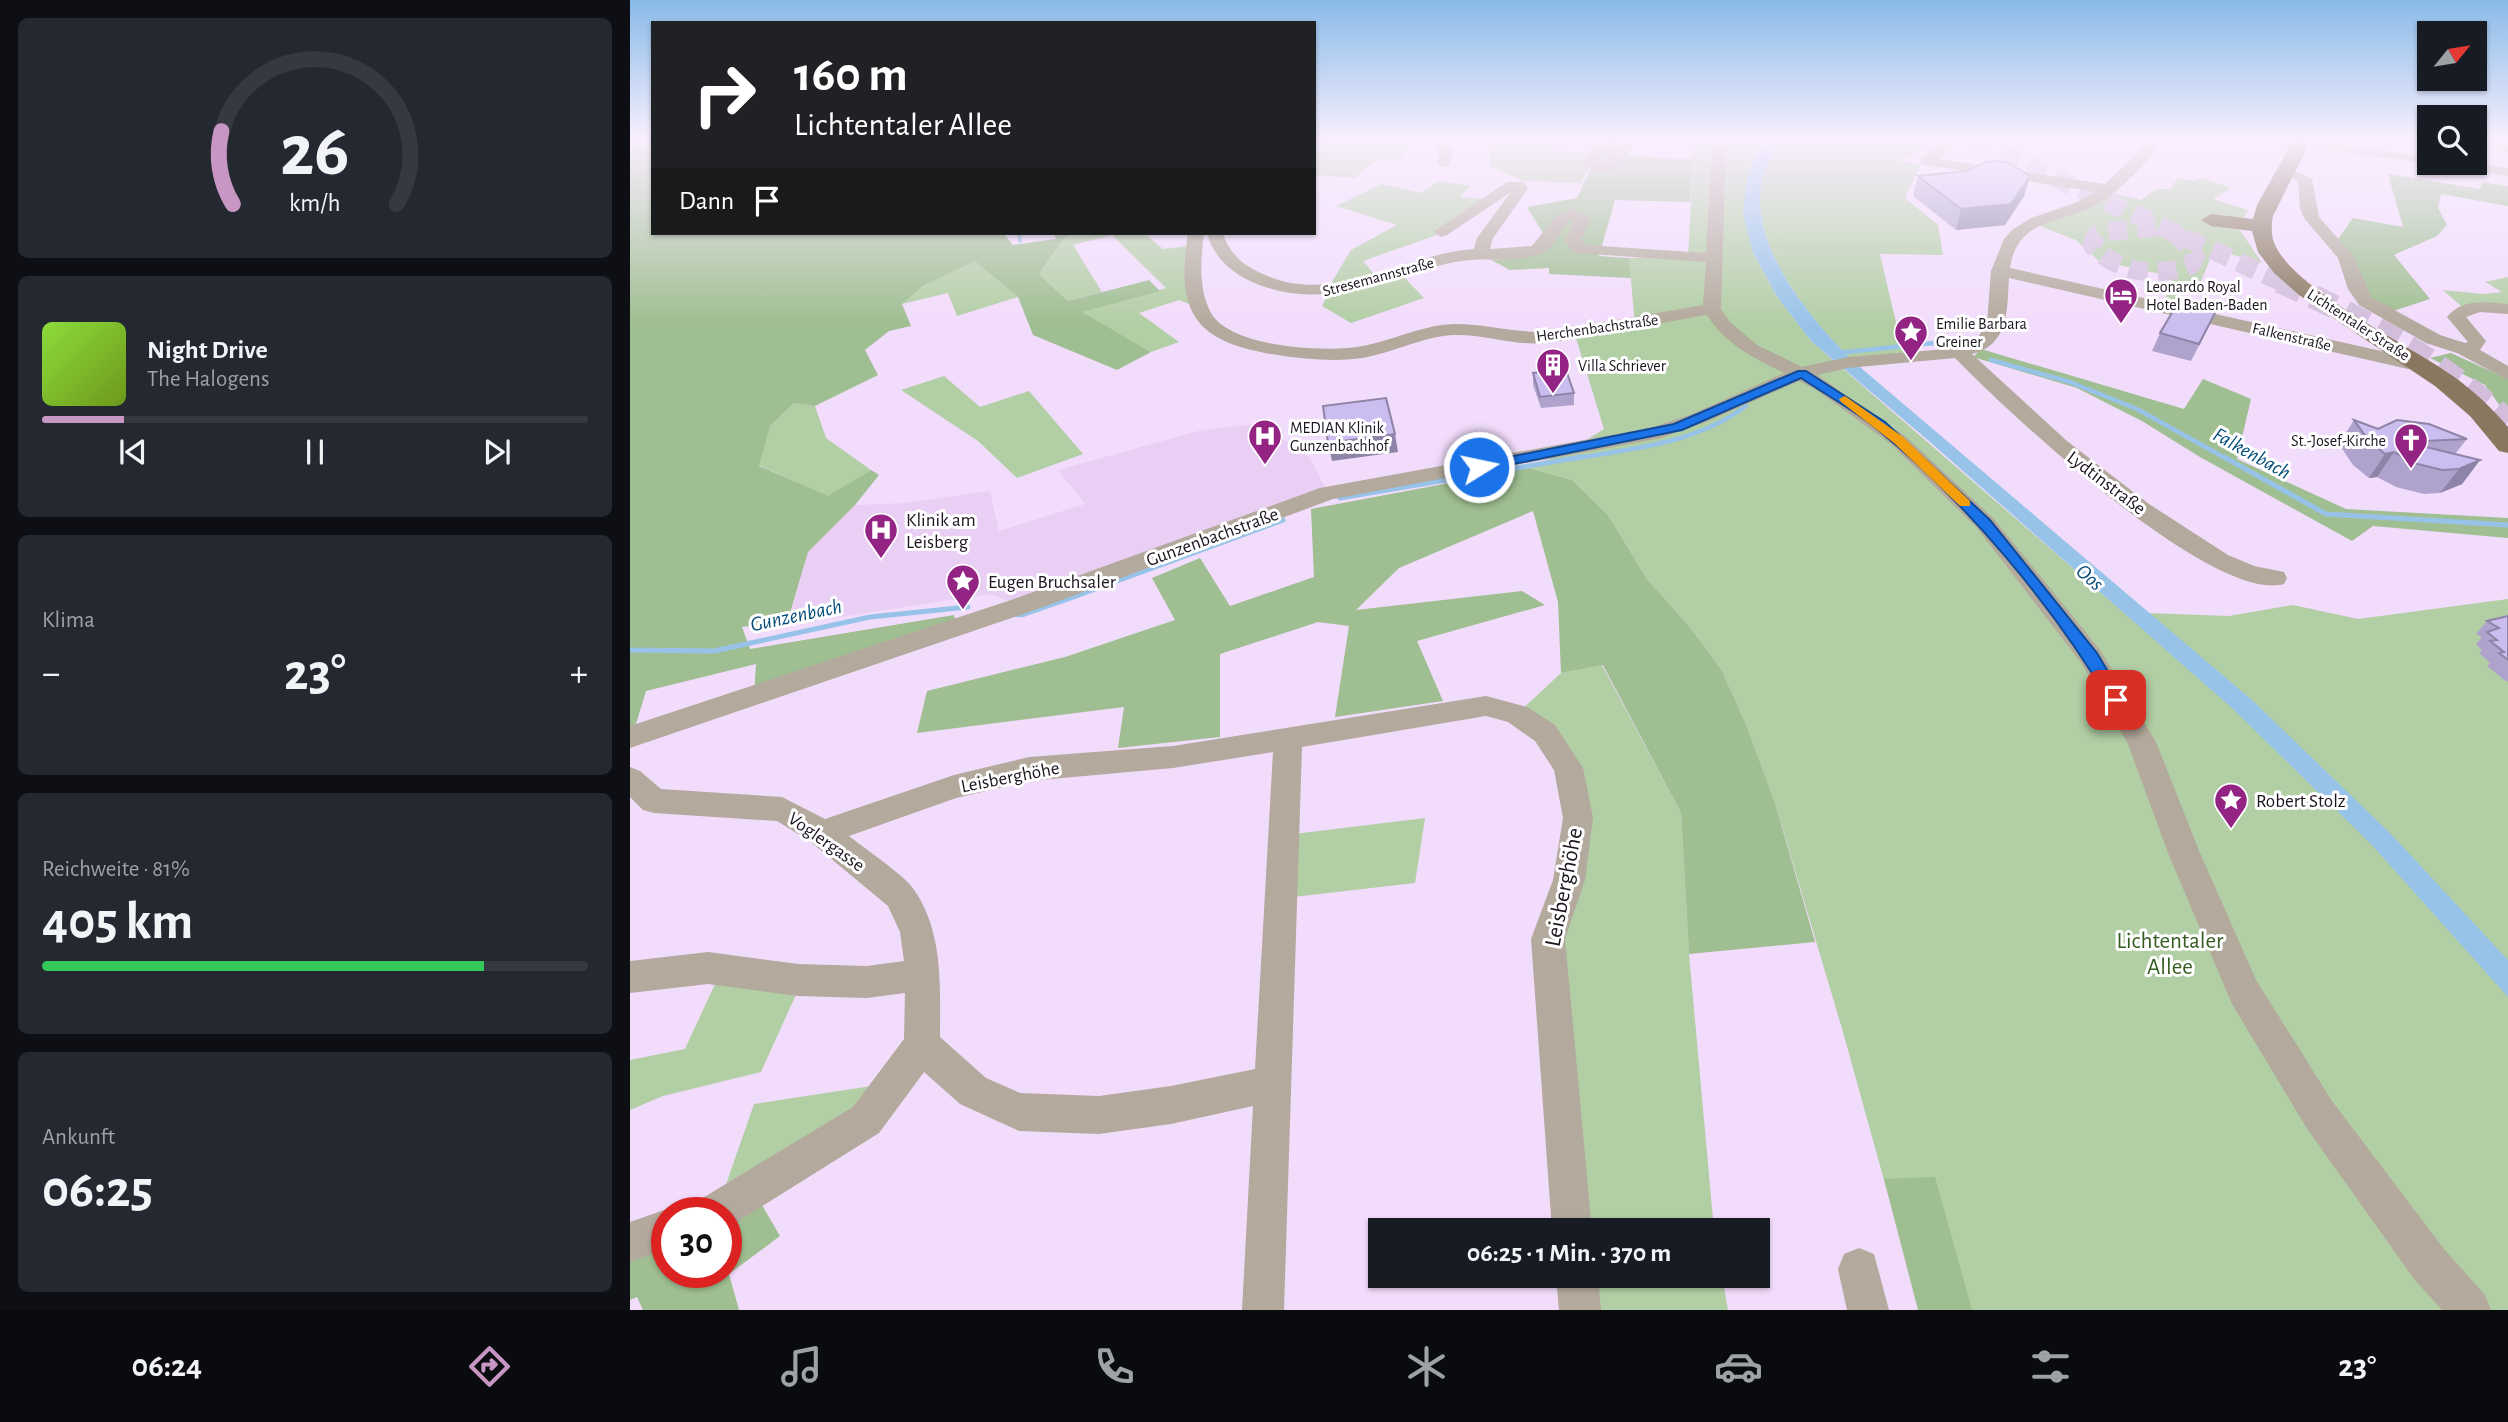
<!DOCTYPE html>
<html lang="de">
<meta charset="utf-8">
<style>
:root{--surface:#171b24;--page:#242831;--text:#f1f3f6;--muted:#9ea1a6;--line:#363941;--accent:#c796c3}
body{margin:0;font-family:"Alegreya Sans",sans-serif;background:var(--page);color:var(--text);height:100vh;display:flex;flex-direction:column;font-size:26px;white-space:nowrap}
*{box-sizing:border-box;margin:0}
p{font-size:23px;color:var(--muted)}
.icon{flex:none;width:38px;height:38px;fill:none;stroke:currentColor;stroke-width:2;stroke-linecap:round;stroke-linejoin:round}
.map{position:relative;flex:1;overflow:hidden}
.side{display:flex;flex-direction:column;gap:18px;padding:18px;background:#0d0f14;width:630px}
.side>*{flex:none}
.guide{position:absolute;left:21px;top:21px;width:665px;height:214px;border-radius:0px;box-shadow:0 2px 5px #0004;background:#202124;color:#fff;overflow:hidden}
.needle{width:46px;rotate:60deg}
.fabs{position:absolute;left:1787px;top:21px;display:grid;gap:14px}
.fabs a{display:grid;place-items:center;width:70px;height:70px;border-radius:0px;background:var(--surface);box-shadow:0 2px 5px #0004;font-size:35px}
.speed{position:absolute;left:21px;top:1197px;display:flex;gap:14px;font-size:35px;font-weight:700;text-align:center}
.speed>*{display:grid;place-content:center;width:91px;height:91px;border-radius:50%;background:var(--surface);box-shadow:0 2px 5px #0004;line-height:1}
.speed .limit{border:10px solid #d22;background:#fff;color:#111}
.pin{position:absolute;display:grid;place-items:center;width:60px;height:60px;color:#fff;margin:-30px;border-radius:14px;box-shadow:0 4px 10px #0006}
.me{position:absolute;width:77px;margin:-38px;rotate:80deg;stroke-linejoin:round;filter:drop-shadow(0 0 5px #0008)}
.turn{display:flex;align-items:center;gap:24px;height:147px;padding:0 28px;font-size:32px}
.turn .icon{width:91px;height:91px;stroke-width:2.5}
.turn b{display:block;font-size:49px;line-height:60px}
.then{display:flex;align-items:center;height:66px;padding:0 28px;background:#0003;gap:14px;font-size:26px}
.big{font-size:52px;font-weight:700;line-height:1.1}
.side .widget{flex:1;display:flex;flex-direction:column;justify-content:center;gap:10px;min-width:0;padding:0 24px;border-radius:10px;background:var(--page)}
.side .dial{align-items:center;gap:0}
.dial svg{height:182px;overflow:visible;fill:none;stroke:var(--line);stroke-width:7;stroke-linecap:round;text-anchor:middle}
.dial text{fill:var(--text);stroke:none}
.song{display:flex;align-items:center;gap:21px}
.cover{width:84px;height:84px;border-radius:10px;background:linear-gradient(135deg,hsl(90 70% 55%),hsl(80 70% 35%))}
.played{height:7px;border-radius:4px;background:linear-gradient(90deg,var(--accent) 15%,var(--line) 15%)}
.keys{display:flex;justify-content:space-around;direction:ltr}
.heat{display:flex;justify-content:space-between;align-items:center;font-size:38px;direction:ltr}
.charge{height:10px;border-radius:5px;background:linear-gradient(90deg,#34c759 81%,var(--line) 0)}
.trip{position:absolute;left:738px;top:1218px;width:402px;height:70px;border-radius:0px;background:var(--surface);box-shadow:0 2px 5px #0004;font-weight:700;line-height:70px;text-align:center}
.dock{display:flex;height:112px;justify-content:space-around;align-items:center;background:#090b0e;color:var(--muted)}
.dock .icon{width:49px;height:49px}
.dock .selected{color:var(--accent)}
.dock b{font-size:32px;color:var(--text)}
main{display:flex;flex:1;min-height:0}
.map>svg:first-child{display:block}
</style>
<main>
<section class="side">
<div class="widget dial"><svg viewBox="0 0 100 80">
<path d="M14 69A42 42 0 1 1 86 69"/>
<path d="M14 69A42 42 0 0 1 9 37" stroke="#c796c3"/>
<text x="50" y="56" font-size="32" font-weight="700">26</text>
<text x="50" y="72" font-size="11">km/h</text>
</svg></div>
<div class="widget">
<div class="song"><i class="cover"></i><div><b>Night Drive</b><p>The Halogens</p></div></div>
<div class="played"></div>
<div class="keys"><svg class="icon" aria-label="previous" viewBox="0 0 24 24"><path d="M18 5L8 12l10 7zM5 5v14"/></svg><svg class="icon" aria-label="pause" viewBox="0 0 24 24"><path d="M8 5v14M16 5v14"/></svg><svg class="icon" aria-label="next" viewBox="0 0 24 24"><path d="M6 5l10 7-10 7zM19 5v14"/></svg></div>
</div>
<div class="widget"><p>Klima</p>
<div class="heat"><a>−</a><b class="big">23°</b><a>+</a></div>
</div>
<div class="widget"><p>Reichweite · 81%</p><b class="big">405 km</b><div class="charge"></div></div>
<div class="widget"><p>Ankunft</p><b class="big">06:25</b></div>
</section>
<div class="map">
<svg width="1878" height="1310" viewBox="0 0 1878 1310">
<rect width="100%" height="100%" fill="#f2dcfc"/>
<polygon fill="#eacff5" points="617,425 634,426 680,458 698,493 393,605 359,594 158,625 178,552 225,505 276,503 360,491 369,531 455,504 428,470 572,430"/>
<g fill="#b2cea5">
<path d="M684 141H728L735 144C748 140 768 139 781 144L768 161 749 158 725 178 684 175Z"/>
<polygon points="861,141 925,141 922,151 966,153 951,183 893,181 860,167"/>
<polygon points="1067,141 1133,141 1117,177 1123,252 1146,295 1181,341 1498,616 1517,613 1599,616 1663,605 1728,619 1878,599 1878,1310 1290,1310 1213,1032 1145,803 1116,724 1091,669 1059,626 1017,579 978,515 942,480 899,468 944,448 974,429 946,338 1005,325 999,258 1058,257 1063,159"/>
<path d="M1152 141H1303L1271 161 1291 165 1275 198 1308 225 1313 255 1250 254 1274 357 1224 362C1173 312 1090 213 1152 141Z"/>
<polygon points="1548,178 1564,181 1573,178 1601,188 1583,199 1618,210 1614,218 1591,227 1610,230 1632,263 1597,253 1582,254 1568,289 1553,286 1545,307 1533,304 1542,281 1535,275 1469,261 1446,240 1407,225 1482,193 1511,200 1526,189 1540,189"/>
<polygon points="808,181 841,186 829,197 856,199 807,235 733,261 744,274 699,287 721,250 767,225 706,206 752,184 791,193"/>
<polygon points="444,233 514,233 533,249 559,246 566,307 549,300 509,313 549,342 521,352 451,312 536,288 482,235 443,245 472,292 438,301 409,274 434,238"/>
<polygon points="345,260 388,297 327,316 318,293 272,304 293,286"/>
<polygon points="771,274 794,298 721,323 692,306 698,294"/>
<polygon points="1878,277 1878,305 1831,306 1813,290 1853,294 1872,292 1855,282"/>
<polygon points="314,376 350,407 399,391 453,454 387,478 348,441 271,390"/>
<polygon points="164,403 185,406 196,438 241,470 198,497 128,465 140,426"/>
<polygon points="972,665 1051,813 1059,954 1084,1230 942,1230 924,1022 939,880 938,768 887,714 931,673"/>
<polygon points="795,818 785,883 663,897 664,834"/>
<polygon points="85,984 169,988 131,1072 33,1096 0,1110 0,1060 55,1049"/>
<polygon points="248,1085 228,1115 93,1193 124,1104"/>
<polygon points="947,1276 1092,1276 1098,1310 950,1310"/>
</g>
<g fill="#9fbe91">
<polygon points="0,141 23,141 23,233 373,233 383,245 426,239 424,233 444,233 434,238 409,274 438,301 519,280 530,291 452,312 521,352 487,370 403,335 388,297 345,261 293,286 272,304 281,326 259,331 235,350 248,375 185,406 164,403 140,426 129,466 198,496 241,470 249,475 225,505 178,552 158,620 112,627 120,649 324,615 327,627 124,695 126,664 16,691 6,724 0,727"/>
<polygon points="973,141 1005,141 998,156 1063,159 1060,202 985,200 969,256 999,258 1001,278 919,274 919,268 880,270 861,260 907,255 914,235 897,207 947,198"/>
<polygon points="1758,174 1850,189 1852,182 1878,186 1878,206 1811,194 1808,208 1817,225 1807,236 1764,255 1800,299 1760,312 1740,301 1708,239 1723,218 1773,227"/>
<polygon points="1351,349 1554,409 1573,379 1621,399 1607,459 1716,509 1878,518 1878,538 1743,526 1722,541 1570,457 1512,421 1447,388 1343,357"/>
<polygon points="1821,353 1878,379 1878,417 1855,385 1800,358"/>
<polygon points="899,468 942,480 978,515 1017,579 1059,626 1091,669 1116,724 1145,803 1185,942 1059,954 1051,813 973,665 931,673 928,602 903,511 769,568 726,610 892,591 915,605 787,641 813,701 705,717 719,626 688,622 590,654 590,737 488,748 494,707 287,733 297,691 435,657 545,620 522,578 570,558 600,606 684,577 681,509"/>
<polygon points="1305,1177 1342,1310 1288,1310 1254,1179"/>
<polygon points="128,1198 150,1236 99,1274 109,1310 13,1310 7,1297 0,1300 0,1242 37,1230 37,1272 96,1272 96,1213"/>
</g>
<path fill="#98c3e8" d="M1134 141H1152C1090 213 1173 312 1224 362L1622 700 1761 834 1878 960V997L1741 844 1603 709 1300 442 1181 341 1146 295 1123 252 1113 214 1117 177Z"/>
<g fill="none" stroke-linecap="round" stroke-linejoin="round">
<polyline stroke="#98c3e8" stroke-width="3.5" points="389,233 390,241"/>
<g stroke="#98c3e8" stroke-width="4.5">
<polyline points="1207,353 1304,343 1316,346"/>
<polyline points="1361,360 1440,382 1507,409 1597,459"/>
<path d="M941 459C1001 449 1065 444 1116 406"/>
</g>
<g stroke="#98c3e8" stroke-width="5">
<polyline points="1594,457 1696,514 1878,525"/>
<polyline points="710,498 951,457"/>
<polyline points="383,614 392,615 438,599 653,520"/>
<polyline points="0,650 84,651 240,617 338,607"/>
</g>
<g stroke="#d2bedb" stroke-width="19" stroke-dasharray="19 10" stroke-linecap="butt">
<polyline points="1345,141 1654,283"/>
<path d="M1526 227 1473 232 1466 235 1462 245C1487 273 1527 278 1561 265L1565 257 1557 244 1542 231"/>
</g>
<path stroke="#d2bedb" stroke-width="24" stroke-dasharray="24 12" stroke-linecap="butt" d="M1650 281C1735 320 1808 358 1878 422"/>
<g fill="#b3a99c" fill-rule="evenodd">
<polygon points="805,141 819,141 823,151 819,166 809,166 807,163 809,151"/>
<polygon points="966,141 979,141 967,164 976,163 979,152 988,141 1002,141 993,153 987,170 964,172 952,164"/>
<path d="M1082 141H1096L1091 309 1100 322 1127 345 1172 367 1218 357 1305 350 1336 344 1347 339 1357 323 1361 271 1374 239 1382 230 1401 218 1445 203 1466 192 1291 164V158L1314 141H1330L1308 159 1475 184 1519 141H1533C1515 164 1491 191 1466 205 1429 225 1388 217 1380 268L1778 357 1798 359 1800 363 1798 367 1778 369 1379 278C1377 310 1379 345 1342 354L1437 441 1519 504 1598 555 1624 566 1654 572 1657 578 1654 584C1581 604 1377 411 1325 358L1218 368 1187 375 1275 436 1363 518 1470 650 1526 742 1570 853 1626 980 1702 1101 1814 1249 1855 1295 1861 1310H1812L1784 1279 1676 1127 1602 1004 1538 853 1498 744 1452 664 1347 528 1261 444 1185 389 1169 381 1076 422 1031 438 703 499 402 611 0 748V726L384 599 690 488 1020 428 1062 414 1154 373C1124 358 1096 345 1077 315 1023 324 969 337 915 343 885 346 854 334 825 335 793 336 763 353 732 358 705 362 675 359 647 355 566 342 545 315 558 233H574C571 260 568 286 580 311 597 348 698 353 733 346 764 340 795 324 826 324 854 324 883 332 911 332 928 332 947 327 963 324 1000 318 1037 311 1073 305L1076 262 946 253 939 248 935 240 944 220 942 219C929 228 926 249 910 254 883 264 853 256 825 262 752 277 692 315 618 280 598 270 583 255 577 233H593C599 254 613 265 633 274 703 307 773 254 844 249L847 238 881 192 817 235 811 237 803 232 877 182H894L898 189 863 238 860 249 902 246 926 216 942 209 961 218 951 240 956 245 1076 253Z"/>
<polygon points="1683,141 1799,157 1799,163 1840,163 1878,168 1878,176 1688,148 1683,147"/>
<polygon points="1844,141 1878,144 1878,152 1844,146"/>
<path d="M1656 167 1682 179 1689 217 1724 257 1741 297 1810 335 1835 343 1838 342 1817 317C1832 298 1856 302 1878 304V314L1850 312 1836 317 1856 341 1850 350 1878 366V380L1827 353 1796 343 1729 305 1718 289 1708 258 1674 218 1670 208 1668 181 1649 171Z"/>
<path d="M856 696 897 707 925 725 953 768 963 818 955 880 935 939 962 1230H922L901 939 923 880 933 818 924 770 905 741 878 722 856 716 672 747 654 1310H612L623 1106 541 1124 469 1134 389 1131 330 1104 294 1072 249 1133 99 1227 96 1228V1213H65L71 1199 223 1107 274 1039 275 993 237 998 168 996 78 984 0 993V961L78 952 168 964 237 966 274 961 270 932 258 906 181 842 147 821 24 813 13 810 0 797V767L10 771 31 789 152 797 195 819 324 775 399 757 543 746ZM643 752 625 1069 541 1086 469 1096 390 1093 356 1078 310 1037C310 987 314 930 282 887 270 872 235 849 219 836L326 798 399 781 543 768Z"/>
<polygon points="37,1209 47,1213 37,1213 37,1249 0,1262 0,1222"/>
<polygon points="1229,1248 1244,1254 1259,1310 1217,1310 1208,1269 1214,1254"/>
<polygon points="926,1276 968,1276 971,1310 929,1310"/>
</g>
<path fill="#89775f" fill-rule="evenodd" d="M1666 141 1675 142 1678 146 1643 216C1641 226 1641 238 1646 247 1669 292 1779 345 1823 376 1844 391 1862 408 1878 427V453L1869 451 1840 416 1805 386 1669 295 1644 273 1628 252 1622 231 1581 226 1571 220 1581 214 1623 219 1627 205 1660 146Z"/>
</g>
<g fill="#afa3ce">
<polygon points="1336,171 1394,196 1375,225 1326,230 1283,196 1288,176"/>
<polygon points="1579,326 1561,361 1522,351 1530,333"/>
<polygon points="903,373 944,393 944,405 911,408 903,385"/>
<polygon points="1724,420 1748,429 1837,439 1825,454 1850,460 1832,484 1810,493 1794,494 1766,487 1747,477 1739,478 1723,465 1709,444"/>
<polygon points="1878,616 1878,681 1877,682 1857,666 1860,663 1849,653 1852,650 1846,644 1852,637 1846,634 1857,621"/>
</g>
<g fill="#8e84a7">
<polygon points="1400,176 1394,196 1375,225 1326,230 1331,209"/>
<polygon points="765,434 768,452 702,461 698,443"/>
<polygon points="1764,452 1747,477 1739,478 1755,454"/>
<polygon points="1850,460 1832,484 1810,493 1829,469"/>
</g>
<g fill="#cbbdef" stroke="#8e84a7" stroke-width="2">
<polygon points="1367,161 1377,162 1400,176 1381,204 1331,209 1288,176 1336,171 1356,162"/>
<polygon points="1549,301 1587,309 1569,344 1530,333"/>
<polygon points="936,370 944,393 910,397 903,373"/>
<polygon points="756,398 765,434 698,443 693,406"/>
<polygon points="1724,420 1748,429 1767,420 1799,424 1837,439 1775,442 1850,460 1829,469 1812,470 1784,463 1764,452 1755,454 1739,441"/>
<polygon points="1878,616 1878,660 1869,653 1874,652 1860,641 1867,640 1857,632 1869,628 1857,621"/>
</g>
<linearGradient id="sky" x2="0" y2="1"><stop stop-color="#88bae8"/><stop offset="0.43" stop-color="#f9effe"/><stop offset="1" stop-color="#f9effe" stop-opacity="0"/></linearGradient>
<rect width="1878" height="325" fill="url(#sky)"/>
<path fill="#1a73e8" stroke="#114b97" stroke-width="2" d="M1168 371H1176L1255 422 1360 520 1467 653 1495 700 1492 704H1481C1422 604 1336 502 1247 429 1224 410 1196 395 1171 378L1052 430 849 471 843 467 849 463 1044 424Z"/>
<polygon fill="#f59e0b" points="1215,396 1273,437 1340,501 1340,506 1330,506 1264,443 1211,402 1209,399"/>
<defs>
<g id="hotel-pin" transform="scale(1.75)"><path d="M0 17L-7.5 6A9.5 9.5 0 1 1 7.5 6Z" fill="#942484" stroke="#fff"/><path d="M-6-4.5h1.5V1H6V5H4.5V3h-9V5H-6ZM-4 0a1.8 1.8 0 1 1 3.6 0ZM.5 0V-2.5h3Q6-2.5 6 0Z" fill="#fff"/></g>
<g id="sight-pin" transform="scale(1.75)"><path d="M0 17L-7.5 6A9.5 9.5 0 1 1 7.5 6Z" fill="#942484" stroke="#fff"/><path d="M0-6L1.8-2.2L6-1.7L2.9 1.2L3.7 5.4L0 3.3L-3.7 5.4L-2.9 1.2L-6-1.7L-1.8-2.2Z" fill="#fff"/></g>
<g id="building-pin" transform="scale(1.75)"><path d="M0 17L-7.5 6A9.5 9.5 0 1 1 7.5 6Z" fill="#942484" stroke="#fff"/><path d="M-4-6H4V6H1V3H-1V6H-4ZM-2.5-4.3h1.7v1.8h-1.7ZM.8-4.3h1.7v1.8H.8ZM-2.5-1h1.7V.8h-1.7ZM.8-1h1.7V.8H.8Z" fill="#fff"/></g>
<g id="hospital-pin" transform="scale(1.75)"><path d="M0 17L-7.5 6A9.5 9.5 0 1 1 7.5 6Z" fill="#942484" stroke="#fff"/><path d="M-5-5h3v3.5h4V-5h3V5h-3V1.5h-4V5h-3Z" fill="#fff"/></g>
<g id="church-pin" transform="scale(1.75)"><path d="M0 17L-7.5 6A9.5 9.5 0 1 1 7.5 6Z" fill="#942484" stroke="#fff"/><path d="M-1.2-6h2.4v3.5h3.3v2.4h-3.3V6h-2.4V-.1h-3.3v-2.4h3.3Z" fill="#fff"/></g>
</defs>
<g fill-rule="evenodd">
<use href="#hotel-pin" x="1491" y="295"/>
<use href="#sight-pin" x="1281" y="332"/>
<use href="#building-pin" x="923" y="365"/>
<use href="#hospital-pin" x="635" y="436"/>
<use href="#church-pin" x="1781" y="440"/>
<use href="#hospital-pin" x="251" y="530"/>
<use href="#sight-pin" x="333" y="581"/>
<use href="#sight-pin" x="1601" y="800"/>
</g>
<g text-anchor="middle" stroke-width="6" stroke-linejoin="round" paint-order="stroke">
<g font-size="16" fill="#1c141f" stroke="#fff">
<text transform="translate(748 276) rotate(-15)" y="6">Stresemannstraße</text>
<text transform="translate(1729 324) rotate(33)" y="6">Lichtentaler Straße</text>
<text transform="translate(967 327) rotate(-8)" y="6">Herchenbachstraße</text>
<text transform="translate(1662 336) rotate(13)" y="6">Falkenstraße</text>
</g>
<g font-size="16" fill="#1c141f" stroke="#fff" text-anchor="start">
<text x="1516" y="292">Leonardo Royal<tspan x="1516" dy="18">Hotel Baden-Baden</tspan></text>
<text x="1306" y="329">Emilie Barbara<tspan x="1306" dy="18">Greiner</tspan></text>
<text x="948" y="371">Villa Schriever</text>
<text x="660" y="433">MEDIAN Klinik<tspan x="660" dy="18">Gunzenbachhof</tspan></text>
<text x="1756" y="446" text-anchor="end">St.-Josef-Kirche</text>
</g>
<g font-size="19" fill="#1c141f" stroke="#fff">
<text transform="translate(1477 482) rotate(37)" y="7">Lydtinstraße</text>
<text transform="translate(582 536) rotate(-20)" y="7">Gunzenbachstraße</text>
<text transform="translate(380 776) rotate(-11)" y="7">Leisberghöhe</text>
<text transform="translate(197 841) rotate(35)" y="7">Voglergasse</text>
</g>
<g font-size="19" fill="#1c141f" stroke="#fff" text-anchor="start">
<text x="276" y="526">Klinik am<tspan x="276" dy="22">Leisberg</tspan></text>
<text x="358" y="588">Eugen Bruchsaler</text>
<text x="1626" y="807">Robert Stolz</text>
</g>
<g font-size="21" font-style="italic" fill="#044d7b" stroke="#fff">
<text transform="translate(1622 453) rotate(29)" y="7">Falkenbach</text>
<text transform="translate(1460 577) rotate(41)" y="7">Oos</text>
<text transform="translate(166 615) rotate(-12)" y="7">Gunzenbach</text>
</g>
<g font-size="23" fill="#1c141f" stroke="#fff">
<text transform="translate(933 887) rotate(-79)" y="8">Leisberghöhe</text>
</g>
<g font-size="23" fill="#355c1f" stroke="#fff">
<text x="1540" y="948">Lichtentaler<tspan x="1540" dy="26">Allee</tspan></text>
</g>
</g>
</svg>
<div class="fabs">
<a><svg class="needle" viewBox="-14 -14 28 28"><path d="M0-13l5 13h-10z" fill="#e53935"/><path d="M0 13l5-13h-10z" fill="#9ea1a6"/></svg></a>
<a><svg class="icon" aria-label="search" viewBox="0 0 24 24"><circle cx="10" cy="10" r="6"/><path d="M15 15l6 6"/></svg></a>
</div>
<div class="speed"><div class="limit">30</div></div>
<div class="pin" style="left:1486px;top:700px;background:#d93025"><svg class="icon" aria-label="arrive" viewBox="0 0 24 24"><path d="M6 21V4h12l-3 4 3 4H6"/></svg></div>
<svg class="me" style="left:849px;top:467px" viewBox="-20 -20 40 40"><circle r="17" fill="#1a73e8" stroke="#fff" stroke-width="3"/><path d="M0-11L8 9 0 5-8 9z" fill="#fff"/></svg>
<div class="trip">06:25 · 1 Min. · 370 m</div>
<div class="guide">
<div class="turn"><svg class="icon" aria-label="right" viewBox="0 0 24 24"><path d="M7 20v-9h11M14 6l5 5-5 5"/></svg><div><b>160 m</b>Lichtentaler Allee</div></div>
<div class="then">Dann<svg class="icon" aria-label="arrive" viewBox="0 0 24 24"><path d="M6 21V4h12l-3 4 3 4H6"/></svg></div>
</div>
</div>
</main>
<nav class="dock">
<b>06:24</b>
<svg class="icon selected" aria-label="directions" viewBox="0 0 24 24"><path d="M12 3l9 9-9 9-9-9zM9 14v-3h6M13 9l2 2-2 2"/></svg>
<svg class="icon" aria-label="music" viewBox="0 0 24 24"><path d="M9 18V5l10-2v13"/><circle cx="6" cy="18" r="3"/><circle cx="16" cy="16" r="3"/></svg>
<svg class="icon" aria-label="phone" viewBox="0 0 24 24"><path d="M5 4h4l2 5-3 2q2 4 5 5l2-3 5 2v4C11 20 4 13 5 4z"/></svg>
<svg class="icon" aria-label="climate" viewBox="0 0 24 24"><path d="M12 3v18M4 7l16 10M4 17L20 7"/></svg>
<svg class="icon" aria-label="car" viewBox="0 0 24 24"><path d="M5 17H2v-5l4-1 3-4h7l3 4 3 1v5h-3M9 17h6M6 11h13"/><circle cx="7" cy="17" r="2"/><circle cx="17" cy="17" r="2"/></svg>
<svg class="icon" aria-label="filters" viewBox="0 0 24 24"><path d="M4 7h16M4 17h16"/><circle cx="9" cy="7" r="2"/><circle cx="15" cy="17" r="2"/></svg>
<b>23°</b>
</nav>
